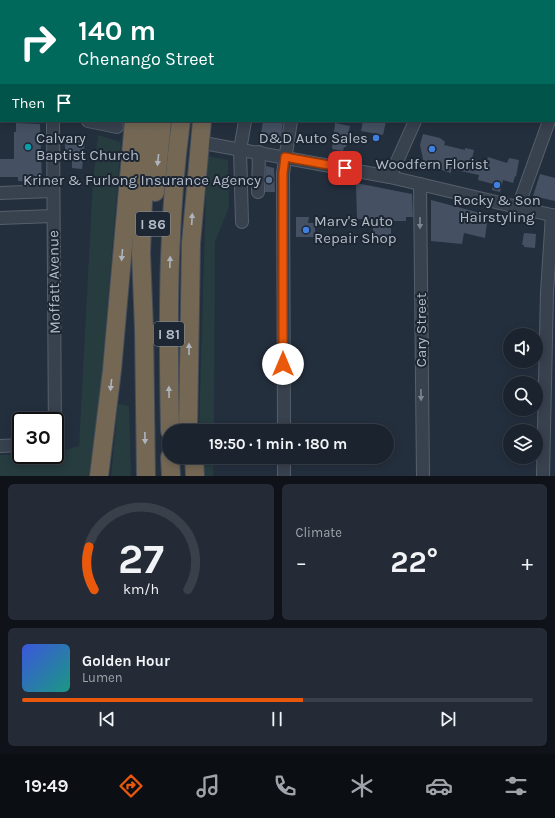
<!DOCTYPE html>
<meta charset="utf-8">
<style>
:root{--surface:#1b232e;--page:#242b36;--text:#f1f3f6;--muted:#a0a4aa;--line:#39404a;--accent:#ea580c}
body{margin:0;font-family:Karla,sans-serif;background:var(--page);color:var(--text);height:100vh;display:flex;flex-direction:column;font-size:15px;white-space:nowrap}
*{box-sizing:border-box;margin:0}
p{font-size:13px;color:var(--muted)}
.icon{flex:none;width:22px;height:22px;fill:none;stroke:currentColor;stroke-width:2;stroke-linecap:round;stroke-linejoin:round}
.map{position:relative;height:476px;overflow:hidden}
.details{display:flex;flex-direction:column;gap:8px;padding:8px;background:#0f1319;flex:1}
.details>*{flex:none}
.hud{position:absolute;left:0px;top:0px;width:555px;height:122px;box-shadow:0 2px 10px #0003,0 0 0 1px var(--line);background:#00695c;color:#fff;overflow:hidden}
.tools{position:absolute;left:503px;top:328px;display:grid;gap:8px}
.tools a{display:grid;place-items:center;width:40px;height:40px;border-radius:50%;background:var(--surface);box-shadow:0 2px 10px #0003,0 0 0 1px var(--line);font-size:20px}
.speed{position:absolute;left:12px;top:412px;display:flex;gap:8px;font-size:20px;font-weight:700;text-align:center}
.speed>*{display:grid;place-content:center;width:52px;height:52px;border-radius:50%;background:var(--surface);box-shadow:0 2px 10px #0003,0 0 0 1px var(--line);line-height:1}
.speed .limit{border:2px solid #111;border-radius:6px;background:#fff;color:#111}
.pin{position:absolute;display:grid;place-items:center;width:34px;height:34px;color:#fff;margin:-17px;border-radius:8px;box-shadow:0 2px 6px #0006}
.me{position:absolute;width:44px;margin:-22px;rotate:0deg;stroke-linejoin:round;filter:drop-shadow(0 0 3px #0008)}
.turn{display:flex;align-items:center;gap:14px;height:84px;padding:0 12px;font-size:18px}
.turn .icon{width:52px;height:52px;stroke-width:2.5}
.turn b{display:block;font-size:28px;line-height:34px}
.then{display:flex;align-items:center;height:38px;padding:0 12px;background:#0003;gap:8px;font-size:15px}
.big{font-size:30px;font-weight:700;line-height:1.1}
.details .tile{flex:1;display:flex;flex-direction:column;justify-content:center;gap:6px;min-width:0;padding:0 14px;border-radius:6px;background:var(--page)}
.details .dial{align-items:center;gap:0}
.dial svg{height:104px;overflow:visible;fill:none;stroke:var(--line);stroke-width:7;stroke-linecap:round;text-anchor:middle}
.dial text{fill:var(--text);stroke:none}
.song{display:flex;align-items:center;gap:12px}
.cover{width:48px;height:48px;border-radius:6px;background:linear-gradient(135deg,hsl(230 70% 55%),hsl(170 70% 35%))}
.played{height:4px;border-radius:2px;background:linear-gradient(90deg,var(--accent) 55%,var(--line) 55%)}
.keys{display:flex;justify-content:space-around;direction:ltr}
.heat{display:flex;justify-content:space-between;align-items:center;font-size:22px;direction:ltr}
.details .tiles{flex:1;display:grid;gap:8px;grid-template-columns:1fr 1fr}
.tile:last-child{grid-column:span 2}
.trip{position:absolute;left:162px;top:424px;width:232px;height:40px;border-radius:20px;background:var(--surface);box-shadow:0 2px 10px #0003,0 0 0 1px var(--line);font-weight:700;line-height:40px;text-align:center}
.menu{display:flex;height:64px;justify-content:space-around;align-items:center;background:#0b0e12;color:var(--muted)}
.menu .icon{width:28px;height:28px}
.menu .selected{color:var(--accent)}
.menu b{font-size:18px;color:var(--text)}
.map>svg:first-child{display:block}
</style>
<div class="map">
<svg width="555" height="476" viewBox="0 0 555 476">
<rect width="100%" height="100%" fill="#242f3e"/>
<g fill="#263c3f">
<polygon points="98,135 121,142 100,396 89,476 0,476 0,455 55,455 55,453 79,446 93,181"/>
<polygon points="207,156 228,160 229,207 215,242 214,431 199,431"/>
<polygon points="118,404 129,406 131,476 111,476"/>
<polygon points="200,457 214,457 213,476 204,476"/>
</g>
<g fill="#455162">
<polygon points="263,121 283,121 281,138 261,134"/>
<polygon points="363,121 386,121 383,135 361,131"/>
<polygon points="16,123 40,124 42,182 18,181 18,177 0,177 0,159 14,159 14,132 16,132"/>
<polygon points="335,123 350,126 346,147 344,147 343,151 332,149"/>
<polygon points="423,134 440,138 445,142 444,145 465,150 465,148 474,150 472,159 486,163 488,157 507,163 509,158 519,160 516,177 515,176 513,183 503,180 500,192 492,190 493,184 478,180 479,175 451,169 451,173 424,164 420,145"/>
<polygon points="72,140 85,141 82,169 72,168 72,160 65,159 65,141 72,142"/>
<polygon points="266,166 274,168 275,192 265,192"/>
<polygon points="540,174 555,178 555,201 533,196"/>
<polygon points="356,183 412,194 413,217 406,217 406,221 391,221 391,244 373,244 373,219 357,219"/>
<polygon points="431,200 488,215 485,238 464,233 462,244 431,241"/>
<polygon points="296,217 309,217 308,223 315,223 315,237 296,237"/>
<polygon points="524,233 536,234 535,248 524,247 524,245 522,245"/>
</g>
<g fill="none" stroke-linecap="round" stroke-linejoin="round">
<g stroke="#565f6c" stroke-width="14">
<g id="minor">
<polyline points="64,1 64,0"/>
<polyline points="329,1 329,0"/>
<polyline points="468,1 469,0"/>
<polyline points="0,104 1,104"/>
<polyline points="554,106 555,103"/>
<polyline points="53,121 55,442"/>
<polyline points="88,121 117,127"/>
<polyline points="209,144 390,177 555,216"/>
<polyline points="390,177 415,121"/>
<polyline points="420,184 423,476"/>
<polyline points="258,192 259,152"/>
<polyline points="0,193 53,191"/>
<polyline points="518,207 549,121"/>
<polyline points="0,218 53,216"/>
<polyline points="242,222 240,150 245,121"/>
<polyline points="284,431 283,173 291,121"/>
<polyline points="0,446 21,445"/>
<polyline points="284,476 284,457"/>
<polyline points="543,476 547,292 552,215"/>
</g>
</g>
<g stroke="#434c59" stroke-width="20">
<g id="highway">
<polyline points="145,1 145,0"/>
<polyline points="179,1 180,0"/>
<polyline points="199,1 199,0"/>
<polyline points="223,1 224,0"/>
<polyline points="155,192 162,121"/>
<path d="M170 431C168 328 167 224 181 121"/>
<polyline points="188,431 191,243 202,121"/>
<polyline points="170,457 171,476"/>
<polyline points="194,457 195,476"/>
<polyline points="99,476 112,370 134,121"/>
<polyline points="146,476 144,328 141,253 146,121"/>
</g>
</g>
<use href="#minor" stroke="#38414e" stroke-width="12"/>
<use href="#highway" stroke="#746855" stroke-width="18"/>
</g>
<defs><path id="oneway-solid" d="M-6-.8H1V-3.2L6.5 0L1 3.2V.8H-6Z"/></defs>
<g fill="#aeb4bd">
<use href="#oneway-solid" transform="translate(158 160) rotate(96)"/>
<use href="#oneway-solid" transform="translate(192 219) rotate(-87)"/>
<use href="#oneway-solid" transform="translate(122 255) rotate(95)"/>
<use href="#oneway-solid" transform="translate(170 262) rotate(-88)"/>
<use href="#oneway-solid" transform="translate(189 349) rotate(-90)"/>
<use href="#oneway-solid" transform="translate(111 385) rotate(96)"/>
<use href="#oneway-solid" transform="translate(169 392) rotate(-91)"/>
<use href="#oneway-solid" transform="translate(145 438) rotate(89)"/>
</g>
<g fill="#7c8592">
<use href="#oneway-solid" transform="translate(420 223) rotate(90)"/>
<use href="#oneway-solid" transform="translate(421 395) rotate(89)"/>
</g>
<g fill="none" stroke-linecap="round" stroke-linejoin="round">
<g stroke="#983908" stroke-width="10">
<polyline id="route" points="283,364 283,173 285,157 345,168"/>
</g>
<use href="#route" stroke="#ea580c" stroke-width="7"/>
</g>
<g fill="#3f7fe0" stroke="#1d2633" stroke-width="1.5">
<circle cx="376" cy="138" r="4"/>
<circle cx="432" cy="149" r="4"/>
<circle cx="497" cy="185" r="4"/>
<circle cx="306" cy="230" r="4"/>
</g>
<circle fill="#0f9aa8" stroke="#1d2633" stroke-width="1.5" cx="28" cy="147" r="4"/>
<circle fill="#5c6f8a" stroke="#1d2633" stroke-width="1.5" cx="269" cy="180" r="4"/>
<g text-anchor="middle" stroke-width="4" stroke-linejoin="round" paint-order="stroke">
<g fill="#1d2633" stroke="#878f9c" stroke-width="1">
<rect x="136" y="212" width="34" height="24" rx="3"/>
<rect x="154" y="322" width="30" height="24" rx="3"/>
</g>
<g font-size="14" font-weight="bold" fill="#b4bcc9">
<text x="153" y="229">I 86</text>
<text x="169" y="339">I 81</text>
</g>
<g font-size="15" fill="#b4bcc9" stroke="#1d2633" text-anchor="start">
<text x="36" y="143">Calvary<tspan x="36" dy="17">Baptist Church</tspan></text>
<text x="368" y="143" text-anchor="end">D&amp;D Auto Sales</text>
<text x="432" y="169" text-anchor="middle">Woodfern Florist</text>
<text x="261" y="185" text-anchor="end">Kriner &amp; Furlong Insurance Agency</text>
<text x="497" y="205" text-anchor="middle">Rocky &amp; Son<tspan x="497" dy="17">Hairstyling</tspan></text>
<text x="314" y="226">Marv's Auto<tspan x="314" dy="17">Repair Shop</tspan></text>
</g>
<g font-size="15" fill="#b4bcc9" stroke="#1d2633">
<text transform="translate(54 282) rotate(-91)" y="5">Moffatt Avenue</text>
<text transform="translate(421 330) rotate(-90)" y="5">Cary Street</text>
</g>
</g>
</svg>
<div class="tools">
<a><svg class="icon" aria-label="sound" viewBox="0 0 24 24"><path d="M4 9h4l5-4v14l-5-4H4zM17 9q2 3 0 6"/></svg></a>
<a><svg class="icon" aria-label="search" viewBox="0 0 24 24"><circle cx="10" cy="10" r="6"/><path d="M15 15l6 6"/></svg></a>
<a><svg class="icon" aria-label="layers" viewBox="0 0 24 24"><path d="M12 4l9 5-9 5-9-5zM3 14l9 5 9-5"/></svg></a>
</div>
<div class="speed"><div class="limit">30</div></div>
<div class="pin" style="left:345px;top:168px;background:#d93025"><svg class="icon" aria-label="arrive" viewBox="0 0 24 24"><path d="M6 21V4h12l-3 4 3 4H6"/></svg></div>
<svg class="me" style="left:283px;top:364px" viewBox="-20 -20 40 40"><circle r="19" fill="#fff"/><path d="M0-13L10 11 0 6-10 11z" fill="#ea580c"/></svg>
<div class="trip">19:50 · 1 min · 180 m</div>
<div class="hud">
<div class="turn"><svg class="icon" aria-label="right" viewBox="0 0 24 24"><path d="M7 20v-9h11M14 6l5 5-5 5"/></svg><div><b>140 m</b>Chenango Street</div></div>
<div class="then">Then<svg class="icon" aria-label="arrive" viewBox="0 0 24 24"><path d="M6 21V4h12l-3 4 3 4H6"/></svg></div>
</div>
</div>
<section class="details">
<div class="tiles">
<div class="tile dial"><svg viewBox="0 0 100 80">
<path d="M14 69A42 42 0 1 1 86 69"/>
<path d="M14 69A42 42 0 0 1 10 36" stroke="#ea580c"/>
<text x="50" y="56" font-size="32" font-weight="700">27</text>
<text x="50" y="72" font-size="11">km/h</text>
</svg></div>
<div class="tile"><p>Climate</p>
<div class="heat"><a>−</a><b class="big">22°</b><a>+</a></div>
</div>
<div class="tile">
<div class="song"><i class="cover"></i><div><b>Golden Hour</b><p>Lumen</p></div></div>
<div class="played"></div>
<div class="keys"><svg class="icon" aria-label="previous" viewBox="0 0 24 24"><path d="M18 5L8 12l10 7zM5 5v14"/></svg><svg class="icon" aria-label="pause" viewBox="0 0 24 24"><path d="M8 5v14M16 5v14"/></svg><svg class="icon" aria-label="next" viewBox="0 0 24 24"><path d="M6 5l10 7-10 7zM19 5v14"/></svg></div>
</div>
</div>
</section>
<nav class="menu">
<b>19:49</b>
<svg class="icon selected" aria-label="directions" viewBox="0 0 24 24"><path d="M12 3l9 9-9 9-9-9zM9 14v-3h6M13 9l2 2-2 2"/></svg>
<svg class="icon" aria-label="music" viewBox="0 0 24 24"><path d="M9 18V5l10-2v13"/><circle cx="6" cy="18" r="3"/><circle cx="16" cy="16" r="3"/></svg>
<svg class="icon" aria-label="phone" viewBox="0 0 24 24"><path d="M5 4h4l2 5-3 2q2 4 5 5l2-3 5 2v4C11 20 4 13 5 4z"/></svg>
<svg class="icon" aria-label="climate" viewBox="0 0 24 24"><path d="M12 3v18M4 7l16 10M4 17L20 7"/></svg>
<svg class="icon" aria-label="car" viewBox="0 0 24 24"><path d="M5 17H2v-5l4-1 3-4h7l3 4 3 1v5h-3M9 17h6M6 11h13"/><circle cx="7" cy="17" r="2"/><circle cx="17" cy="17" r="2"/></svg>
<svg class="icon" aria-label="filters" viewBox="0 0 24 24"><path d="M4 7h16M4 17h16"/><circle cx="9" cy="7" r="2"/><circle cx="15" cy="17" r="2"/></svg>
</nav>
